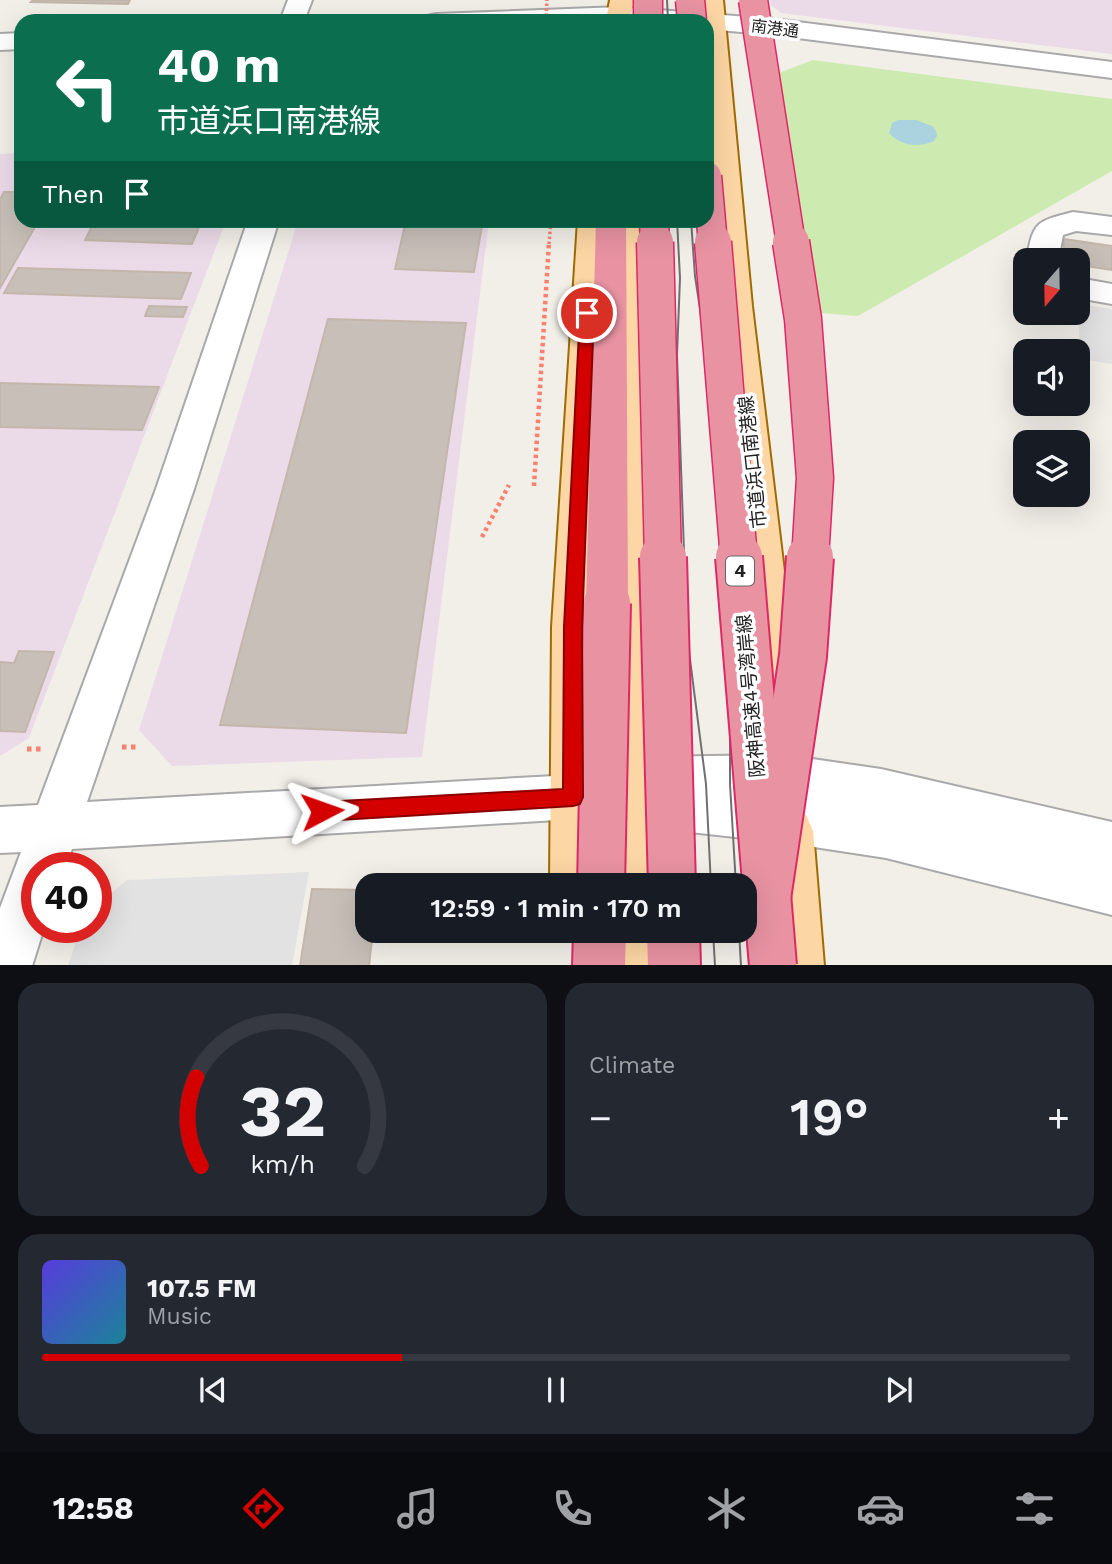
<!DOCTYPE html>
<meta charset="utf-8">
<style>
:root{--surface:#171b24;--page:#242831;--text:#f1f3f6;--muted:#9ea1a6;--line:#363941;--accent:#d40000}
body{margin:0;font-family:"Work Sans","Noto Sans JP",sans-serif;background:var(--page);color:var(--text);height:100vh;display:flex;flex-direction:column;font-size:26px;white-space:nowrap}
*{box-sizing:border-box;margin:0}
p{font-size:23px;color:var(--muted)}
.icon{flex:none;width:38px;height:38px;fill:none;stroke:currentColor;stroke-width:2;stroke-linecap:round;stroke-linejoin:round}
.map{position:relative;height:965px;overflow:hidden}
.details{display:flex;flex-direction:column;gap:18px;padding:18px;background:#0d0f14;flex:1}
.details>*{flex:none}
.guide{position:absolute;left:14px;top:14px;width:700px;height:214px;border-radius:21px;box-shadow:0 7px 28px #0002;background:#0b6e4f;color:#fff;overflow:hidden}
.needle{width:46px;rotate:200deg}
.controls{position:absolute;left:1013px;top:248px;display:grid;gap:14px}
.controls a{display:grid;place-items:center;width:77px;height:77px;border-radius:14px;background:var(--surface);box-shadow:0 7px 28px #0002;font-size:35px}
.speed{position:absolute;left:21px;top:852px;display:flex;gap:14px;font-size:35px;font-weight:700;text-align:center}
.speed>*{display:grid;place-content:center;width:91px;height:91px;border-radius:50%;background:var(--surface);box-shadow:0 7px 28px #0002;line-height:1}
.speed .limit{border:10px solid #d22;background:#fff;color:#111}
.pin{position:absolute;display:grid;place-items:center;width:60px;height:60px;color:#fff;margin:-30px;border:4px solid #fff;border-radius:50%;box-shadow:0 2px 7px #0007}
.me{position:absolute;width:77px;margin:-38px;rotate:86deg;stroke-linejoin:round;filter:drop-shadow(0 0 5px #0008)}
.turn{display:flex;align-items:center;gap:24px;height:147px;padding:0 28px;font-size:32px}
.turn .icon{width:91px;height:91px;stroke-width:2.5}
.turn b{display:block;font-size:49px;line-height:60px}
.then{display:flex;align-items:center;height:66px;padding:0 28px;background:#0003;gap:14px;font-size:26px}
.big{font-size:52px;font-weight:600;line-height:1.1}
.details .card{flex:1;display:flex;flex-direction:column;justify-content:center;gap:10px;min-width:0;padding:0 24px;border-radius:21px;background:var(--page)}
.details .dial{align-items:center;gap:0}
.dial svg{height:182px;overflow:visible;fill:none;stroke:var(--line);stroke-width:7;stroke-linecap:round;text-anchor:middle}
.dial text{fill:var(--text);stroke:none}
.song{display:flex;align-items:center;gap:21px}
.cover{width:84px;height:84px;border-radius:10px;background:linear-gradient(135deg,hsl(250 70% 55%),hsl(190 70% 35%))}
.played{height:7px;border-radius:4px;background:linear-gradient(90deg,var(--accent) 35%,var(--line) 35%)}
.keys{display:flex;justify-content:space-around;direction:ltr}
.heat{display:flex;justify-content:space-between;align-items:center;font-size:38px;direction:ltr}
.details .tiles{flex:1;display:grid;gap:18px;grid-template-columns:1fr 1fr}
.card:last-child{grid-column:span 2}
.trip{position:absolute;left:355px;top:873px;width:402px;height:70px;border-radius:21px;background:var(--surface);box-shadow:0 7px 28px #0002;font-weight:600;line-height:70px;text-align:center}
.tabs{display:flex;height:112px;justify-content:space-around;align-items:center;background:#090b0e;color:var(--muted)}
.tabs .icon{width:49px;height:49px}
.tabs .on{color:var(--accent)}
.tabs b{font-size:32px;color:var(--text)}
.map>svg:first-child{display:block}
</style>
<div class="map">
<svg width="1112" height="966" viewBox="0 0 1112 966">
<rect width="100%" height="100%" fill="#f2efe9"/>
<g fill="#ebdbe8">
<polygon points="770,0 1112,0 1112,54 781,13 771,5"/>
<polygon points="21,153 21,220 226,221 29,738 0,756 0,154"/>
<polygon points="298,221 489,221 422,757 172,766 139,730"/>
</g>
<polygon fill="#cdebb0" points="813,60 1112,99 1112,171 858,316 820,313 776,74"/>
<g fill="#e2e2e2">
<polygon points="1078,304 1112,309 1112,364 1080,359"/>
<polygon points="309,872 292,965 68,965 81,928 96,928 96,906 127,880"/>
</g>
<path fill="#aad3df" d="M898 120H916L932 126 936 131 937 136 934 141C919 148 900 146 889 133L892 123Z"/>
<g fill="#c7bfb8" stroke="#c4b6ab" stroke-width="2">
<polygon points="33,0 130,0 128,4 31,2"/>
<polygon points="4,192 21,192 21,220 39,220 0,288 0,199"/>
<polygon points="95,220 202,220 192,244 85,240"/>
<polygon points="406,220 483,220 474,272 395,269"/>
<polygon points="1064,239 1112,246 1112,270 1078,265 1078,261 1064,261"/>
<polygon points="18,268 191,273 181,299 4,293"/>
<polygon points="149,306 187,307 183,317 145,316"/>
<polygon points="328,319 466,323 406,733 220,725"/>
<polygon points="0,383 159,387 142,430 0,427"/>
<polygon points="19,651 54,652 25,732 0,731 0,662 14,663"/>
<polygon points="312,889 368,890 368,931 373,931 369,966 300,966"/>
</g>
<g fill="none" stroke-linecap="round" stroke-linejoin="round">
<g stroke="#a9a9a9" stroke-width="4">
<g id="minor">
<polygon points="288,0 312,0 304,21 280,21"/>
<polygon points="621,7 774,19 1112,62 1112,78 774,35 707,29 707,21 424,21 427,16 436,14"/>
<polygon points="21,33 21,49 0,50 0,34"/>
<path d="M1073 212 1112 217V235L1076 231 1063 235 1058 261H1026C1034 222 1034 222 1073 212Z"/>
<polygon points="248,220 279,220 194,489 87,802 573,775 617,780 623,764 640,757 785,755 881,769 1112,822 1112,915 886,858 788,843 573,819 72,849 65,868 37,868 37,928 44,928 32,966 0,966 0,908 21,852 0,853 0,807 38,805 156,489"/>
<polygon points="1078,278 1112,284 1112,304 1078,298"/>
</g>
</g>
<g stroke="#a06b00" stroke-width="4">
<g id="major">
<polygon points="610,0 634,0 630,21 606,21"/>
<path d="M699 0H723L752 306 804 737 797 751 781 757 765 751 758 737C736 499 707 260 707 21H700Z"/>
<polygon points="578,220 608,220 594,627 600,886 550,886 552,627"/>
<polygon points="620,220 650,220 663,779 661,886 611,886 615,779"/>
<polygon points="789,808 806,815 813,831 824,966 772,966 765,831 772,815"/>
<polygon points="609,931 661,931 660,966 608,966"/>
</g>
</g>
<g stroke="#dc2a67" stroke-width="4">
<g id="highway">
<polygon points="596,220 626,220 628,603 622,615 607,620 592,615 586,603"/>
<polygon points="574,931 626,931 625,966 573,966"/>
<polygon points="647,931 699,931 700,966 648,966"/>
</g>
</g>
<polyline stroke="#fa8072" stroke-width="3.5" stroke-dasharray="2.5 2.5" stroke-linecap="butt" points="549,244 551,220"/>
<g stroke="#fa8072" stroke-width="4.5" stroke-dasharray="3.5 3.5" stroke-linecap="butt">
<polyline points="534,486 549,242"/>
<polyline points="482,537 509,485"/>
</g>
<g stroke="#fa8072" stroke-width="5" stroke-dasharray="4.5 4.5" stroke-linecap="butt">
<polyline points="122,747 137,747"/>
<polyline points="27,749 44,749"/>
<polyline points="96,904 99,904"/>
</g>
<use href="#minor" fill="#fff" fill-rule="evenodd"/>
<use href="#major" fill="#fcd6a4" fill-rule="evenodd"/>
<use href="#highway" fill="#e892a2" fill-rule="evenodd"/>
<g stroke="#707070" stroke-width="2">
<polyline points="667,0 668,21"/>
<polyline points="678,0 679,21"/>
<polyline points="677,220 680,278 677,355 687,636 706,784 711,886"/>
<polyline points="691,220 695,276 707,355 730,639 730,784 736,886"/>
<polyline points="713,931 715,966"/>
<polyline points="739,931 741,966"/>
</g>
<g stroke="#dc2a67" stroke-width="31" stroke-linecap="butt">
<g id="highway-bridge-far2">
<polyline points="648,0 648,21"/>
<polyline points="690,0 692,21"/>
<polyline points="753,0 791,244"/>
<polyline points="707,176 713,244"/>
<polyline points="654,220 655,244"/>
</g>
</g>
<g stroke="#dc2a67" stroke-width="39" stroke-linecap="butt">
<g id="highway-bridge-far1">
<polyline points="655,242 663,559"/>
<polyline points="713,242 739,559"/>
<polyline points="791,242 803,319 815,478 810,559"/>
</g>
</g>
<g stroke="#dc2a67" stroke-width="50" stroke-linecap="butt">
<g id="highway-bridge">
<polyline points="663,557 672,886"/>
<polyline points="739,557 773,966"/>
<polyline points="601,886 607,603"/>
<polyline points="767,898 803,656 810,557"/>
</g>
</g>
<polyline stroke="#fa8072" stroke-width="3.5" stroke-dasharray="2.5 2.5" stroke-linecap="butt" points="546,21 547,0"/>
<use href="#highway-bridge-far2" stroke="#e892a2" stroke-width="28"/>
<use href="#highway-bridge-far1" stroke="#e892a2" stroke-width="36"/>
<use href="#highway-bridge" stroke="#e892a2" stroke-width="46"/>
</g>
<polygon fill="#d40000" stroke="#8a0000" stroke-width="2" points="587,308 594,313 582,627 583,797 580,804 573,806 322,821 315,818 312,811 315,805 322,802 563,789 564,627 580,313"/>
<g text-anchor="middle" stroke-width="7" stroke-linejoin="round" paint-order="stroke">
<g font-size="16" fill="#222" stroke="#fff">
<text transform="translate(775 28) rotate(7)" y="6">南港通</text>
</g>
<rect fill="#fff" stroke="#646464" stroke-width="2" x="726" y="556.5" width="28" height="29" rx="5"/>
<g font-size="18" font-weight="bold" fill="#222">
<text x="740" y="577">4</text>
</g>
<g font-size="19" fill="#222" stroke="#fff">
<text transform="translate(752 462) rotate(-96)" y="7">市道浜口南港線</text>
<text transform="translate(750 696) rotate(-95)" y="7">阪神高速4号湾岸線</text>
</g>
</g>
</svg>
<div class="controls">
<a><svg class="needle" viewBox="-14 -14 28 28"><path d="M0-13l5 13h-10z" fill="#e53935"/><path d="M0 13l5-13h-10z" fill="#9ea1a6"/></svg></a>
<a><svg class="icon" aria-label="sound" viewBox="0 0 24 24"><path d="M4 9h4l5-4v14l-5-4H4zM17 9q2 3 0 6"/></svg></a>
<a><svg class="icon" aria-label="layers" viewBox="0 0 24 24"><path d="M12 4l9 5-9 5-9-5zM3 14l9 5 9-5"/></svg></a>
</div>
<div class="speed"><div class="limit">40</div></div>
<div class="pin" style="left:587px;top:313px;background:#d93025"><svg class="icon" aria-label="arrive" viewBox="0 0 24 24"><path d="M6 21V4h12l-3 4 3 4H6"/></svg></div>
<svg class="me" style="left:322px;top:811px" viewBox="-20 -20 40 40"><path d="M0-17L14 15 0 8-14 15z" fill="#d40000" stroke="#fff" stroke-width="4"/></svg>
<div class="trip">12:59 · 1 min · 170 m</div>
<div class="guide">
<div class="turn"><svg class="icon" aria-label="left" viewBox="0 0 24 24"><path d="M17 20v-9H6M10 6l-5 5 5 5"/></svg><div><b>40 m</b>市道浜口南港線</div></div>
<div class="then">Then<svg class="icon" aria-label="arrive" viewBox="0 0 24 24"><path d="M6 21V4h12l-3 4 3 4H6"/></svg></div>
</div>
</div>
<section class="details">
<div class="tiles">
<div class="card dial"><svg viewBox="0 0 100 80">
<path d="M14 69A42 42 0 1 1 86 69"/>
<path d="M14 69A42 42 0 0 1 12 30" stroke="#d40000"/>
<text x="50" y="56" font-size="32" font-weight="700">32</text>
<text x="50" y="72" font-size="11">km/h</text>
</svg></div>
<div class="card"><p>Climate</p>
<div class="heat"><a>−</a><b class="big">19°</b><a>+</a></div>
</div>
<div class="card">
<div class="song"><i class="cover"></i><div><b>107.5 FM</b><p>Music</p></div></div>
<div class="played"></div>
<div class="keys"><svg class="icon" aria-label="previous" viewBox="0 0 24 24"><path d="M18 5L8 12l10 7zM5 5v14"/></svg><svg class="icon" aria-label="pause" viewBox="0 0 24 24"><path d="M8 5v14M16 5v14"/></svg><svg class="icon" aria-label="next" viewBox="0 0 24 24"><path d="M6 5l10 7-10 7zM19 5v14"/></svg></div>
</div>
</div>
</section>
<nav class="tabs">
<b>12:58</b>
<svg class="icon on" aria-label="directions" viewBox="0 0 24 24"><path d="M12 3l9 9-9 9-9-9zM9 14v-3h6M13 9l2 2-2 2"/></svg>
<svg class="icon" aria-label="music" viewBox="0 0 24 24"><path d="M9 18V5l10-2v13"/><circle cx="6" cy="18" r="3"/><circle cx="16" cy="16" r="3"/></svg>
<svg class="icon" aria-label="phone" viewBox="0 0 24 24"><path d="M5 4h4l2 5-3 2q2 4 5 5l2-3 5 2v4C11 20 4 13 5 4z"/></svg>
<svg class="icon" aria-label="climate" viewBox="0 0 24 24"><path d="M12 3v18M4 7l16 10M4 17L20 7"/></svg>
<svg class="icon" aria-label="car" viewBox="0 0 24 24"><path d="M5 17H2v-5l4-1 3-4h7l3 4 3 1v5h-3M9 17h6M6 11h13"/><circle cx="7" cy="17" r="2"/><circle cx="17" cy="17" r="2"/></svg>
<svg class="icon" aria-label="filters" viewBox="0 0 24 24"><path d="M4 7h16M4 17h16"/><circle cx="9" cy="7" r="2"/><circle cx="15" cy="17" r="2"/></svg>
</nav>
